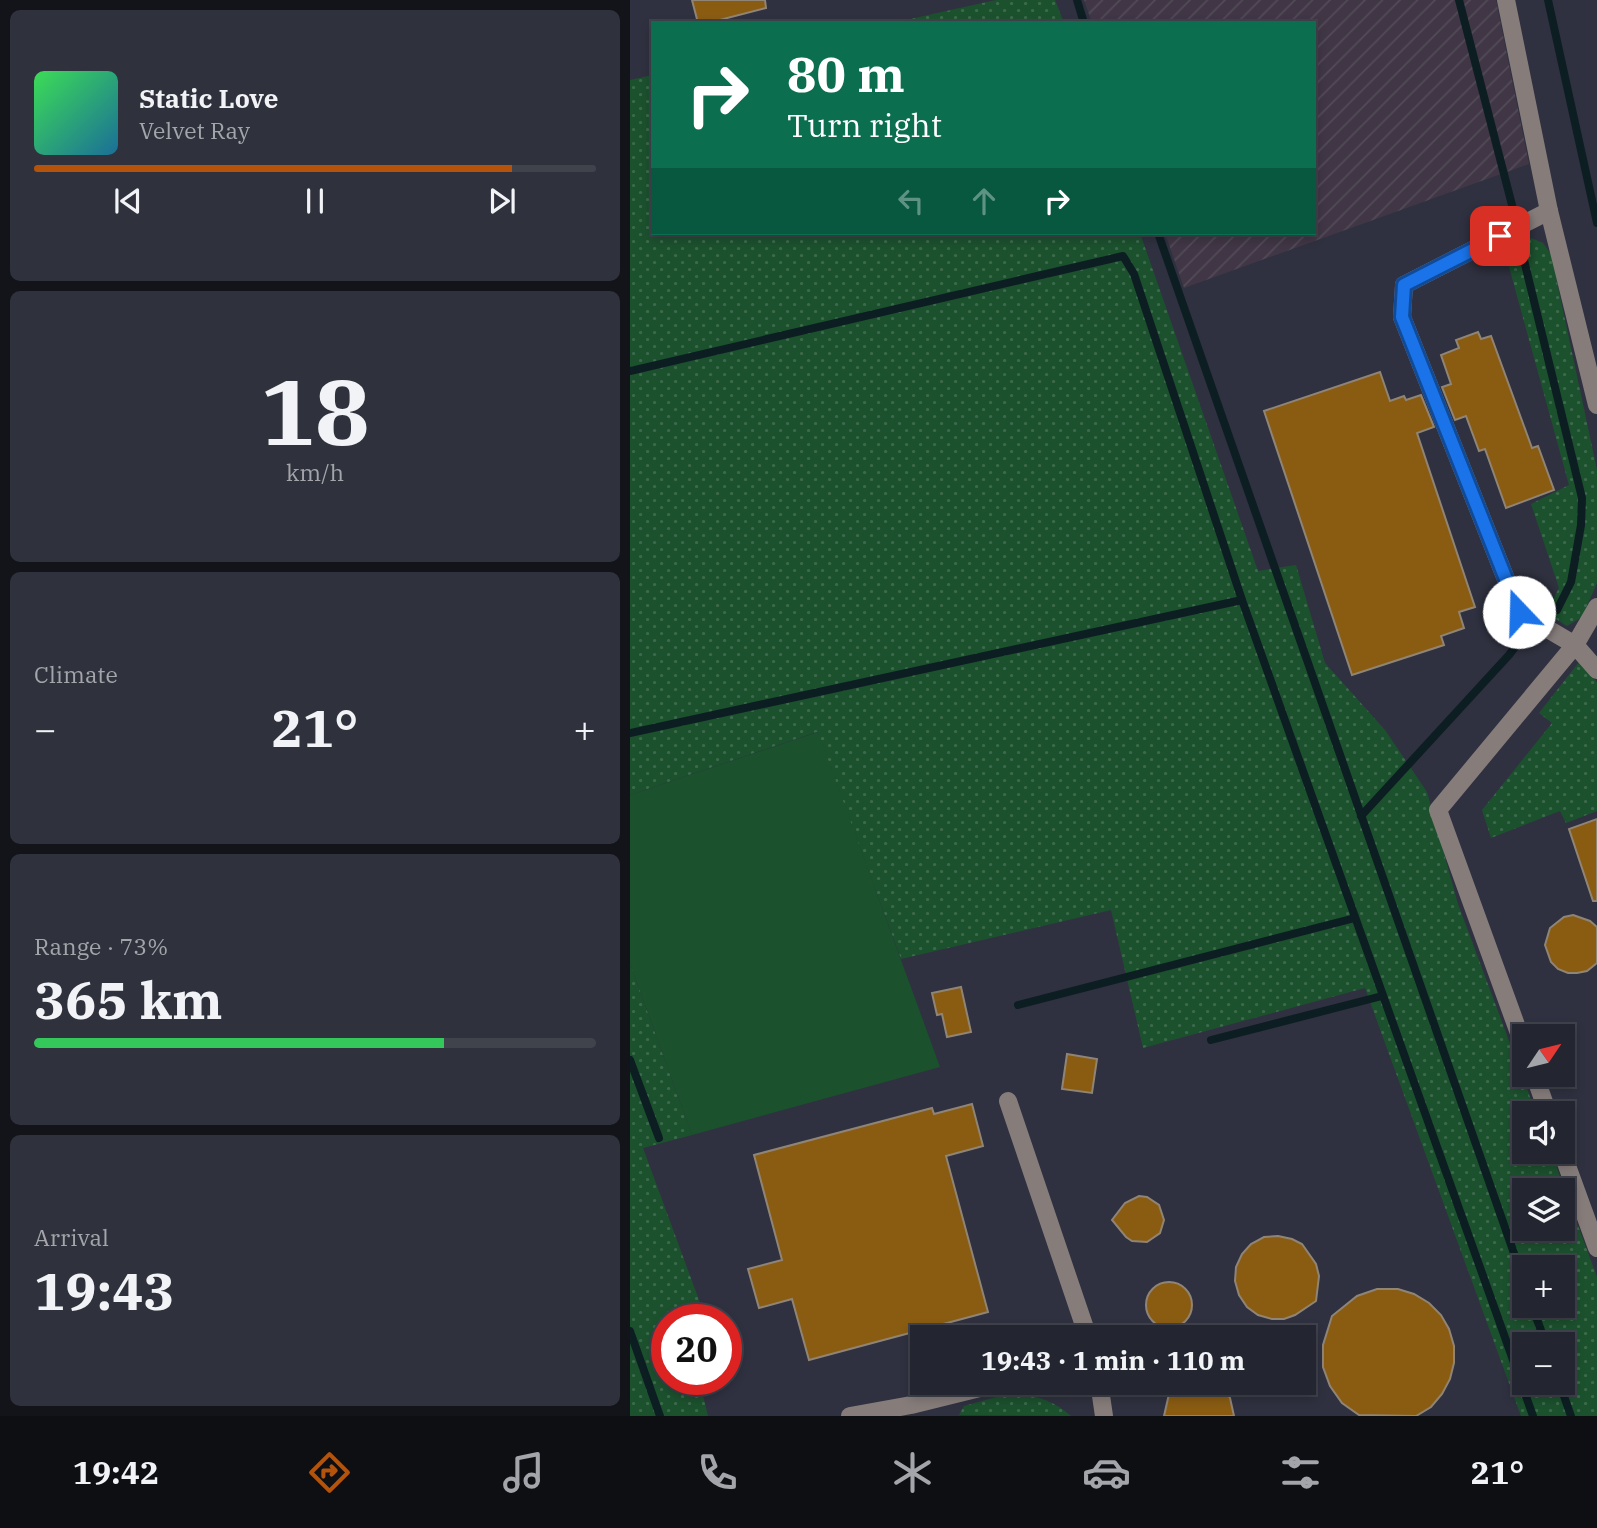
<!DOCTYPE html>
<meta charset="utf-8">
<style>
:root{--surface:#232530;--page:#2f313c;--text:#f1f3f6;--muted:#a3a5ab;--line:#40424c;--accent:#b45309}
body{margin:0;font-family:"IBM Plex Serif",serif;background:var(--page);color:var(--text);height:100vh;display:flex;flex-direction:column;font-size:26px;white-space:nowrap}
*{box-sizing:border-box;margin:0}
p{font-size:23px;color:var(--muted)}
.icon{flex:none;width:38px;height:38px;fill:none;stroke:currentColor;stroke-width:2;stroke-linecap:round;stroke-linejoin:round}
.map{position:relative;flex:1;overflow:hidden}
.panel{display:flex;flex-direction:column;gap:10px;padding:10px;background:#13141a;width:630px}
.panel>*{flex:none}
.guide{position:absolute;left:21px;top:21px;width:665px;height:214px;border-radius:0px;box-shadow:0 4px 10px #0003,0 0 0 2px var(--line);background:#0b6e4f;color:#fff;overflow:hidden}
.needle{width:46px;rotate:55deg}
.buttons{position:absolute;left:882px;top:1024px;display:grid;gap:14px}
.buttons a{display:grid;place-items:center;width:63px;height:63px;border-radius:0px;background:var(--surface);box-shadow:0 4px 10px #0003,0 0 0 2px var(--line);font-size:35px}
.speed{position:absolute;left:21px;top:1304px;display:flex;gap:14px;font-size:35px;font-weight:700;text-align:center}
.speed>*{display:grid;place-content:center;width:91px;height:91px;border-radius:50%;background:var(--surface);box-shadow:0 4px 10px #0003,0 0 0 2px var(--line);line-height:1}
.speed .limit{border:10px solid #d22;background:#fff;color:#111}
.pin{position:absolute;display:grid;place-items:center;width:60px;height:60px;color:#fff;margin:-30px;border-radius:14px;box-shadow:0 4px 10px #0006}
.me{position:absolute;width:77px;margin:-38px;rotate:339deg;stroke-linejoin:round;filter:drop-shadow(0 0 5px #0008)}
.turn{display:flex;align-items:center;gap:24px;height:147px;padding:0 21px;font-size:32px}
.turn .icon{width:91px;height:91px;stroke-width:2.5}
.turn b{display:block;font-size:49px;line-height:60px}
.lanes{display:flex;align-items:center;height:66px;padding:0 21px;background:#0003;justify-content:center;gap:35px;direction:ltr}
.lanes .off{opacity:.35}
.big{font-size:52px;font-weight:700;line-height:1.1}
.panel .widget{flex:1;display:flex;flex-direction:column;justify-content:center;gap:10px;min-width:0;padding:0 24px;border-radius:10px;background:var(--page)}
.panel .dial{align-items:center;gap:0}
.dial b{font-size:91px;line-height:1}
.song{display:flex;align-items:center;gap:21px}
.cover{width:84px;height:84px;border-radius:10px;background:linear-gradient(135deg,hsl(130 70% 55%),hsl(200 70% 35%))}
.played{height:7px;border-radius:4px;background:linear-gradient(90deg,var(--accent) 85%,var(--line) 85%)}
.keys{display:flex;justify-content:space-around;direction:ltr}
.heat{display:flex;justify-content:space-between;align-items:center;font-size:38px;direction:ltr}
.charge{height:10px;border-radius:5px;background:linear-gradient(90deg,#34c759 73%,var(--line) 0)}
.trip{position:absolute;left:280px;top:1325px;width:406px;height:70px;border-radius:0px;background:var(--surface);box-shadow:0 4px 10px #0003,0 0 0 2px var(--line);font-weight:700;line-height:70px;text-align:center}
.tabs{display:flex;height:112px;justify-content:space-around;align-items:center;background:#0e0f13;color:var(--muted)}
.tabs .icon{width:49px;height:49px}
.tabs .current{color:var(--accent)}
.tabs b{font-size:32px;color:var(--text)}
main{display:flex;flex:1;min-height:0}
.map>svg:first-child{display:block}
</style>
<main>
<section class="panel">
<div class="widget">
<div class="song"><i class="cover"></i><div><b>Static Love</b><p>Velvet Ray</p></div></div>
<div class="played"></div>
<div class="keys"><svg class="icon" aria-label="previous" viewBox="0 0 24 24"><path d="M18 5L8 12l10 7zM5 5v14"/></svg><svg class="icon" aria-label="pause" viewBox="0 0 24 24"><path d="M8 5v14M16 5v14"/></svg><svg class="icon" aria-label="next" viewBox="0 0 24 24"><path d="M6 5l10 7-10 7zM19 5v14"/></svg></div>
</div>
<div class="widget dial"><b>18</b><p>km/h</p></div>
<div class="widget"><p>Climate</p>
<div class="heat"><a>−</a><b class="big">21°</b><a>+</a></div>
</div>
<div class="widget"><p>Range · 73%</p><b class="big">365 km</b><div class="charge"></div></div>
<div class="widget"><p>Arrival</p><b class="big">19:43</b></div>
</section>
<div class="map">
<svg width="967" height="1416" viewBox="0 0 967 1416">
<defs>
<pattern id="industrial-furrows" width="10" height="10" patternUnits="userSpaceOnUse" patternTransform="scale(1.75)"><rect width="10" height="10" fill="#403645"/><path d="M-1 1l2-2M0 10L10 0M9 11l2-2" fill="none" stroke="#524a57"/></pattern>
<pattern id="grass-dots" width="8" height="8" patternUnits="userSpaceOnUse" patternTransform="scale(1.75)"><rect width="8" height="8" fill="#1c512e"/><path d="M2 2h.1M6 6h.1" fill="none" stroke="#3d6a4d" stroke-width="1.8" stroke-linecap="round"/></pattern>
</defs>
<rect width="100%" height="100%" fill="#2f3140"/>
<polygon fill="url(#industrial-furrows)" points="454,0 866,0 899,164 554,288 535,233 684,233 684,23 462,23"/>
<g fill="url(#grass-dots)" fill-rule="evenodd">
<polygon points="366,0 425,0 434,23 262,23"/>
<path d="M23 75V233H510L628 571 666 565 695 663 755 730 797 792 828 904 906 1113H894V1152H921L967 1277V1416H891L735 988 513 1048 481 910 271 959 187 732 0 795V80ZM894 1190H933V1228H894ZM894 1267H933V1306H894ZM894 1344H933V1382H894Z"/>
<polygon points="901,238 913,243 921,254 967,470 967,583 952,617 937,626 916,613 929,588 901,504 939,485 876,256"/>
<polygon points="949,662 967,682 967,811 936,823 930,811 861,838 852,810 922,723 909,713"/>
<polygon points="0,963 62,1135 13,1148 76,1319 37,1320 37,1379 69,1379 78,1416 0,1416"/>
<path d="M386 1394C408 1395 425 1402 441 1416L329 1415 334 1406 370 1396Z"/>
</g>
<polygon fill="#1c512e" points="188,732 310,1067 62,1135 0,963 0,795"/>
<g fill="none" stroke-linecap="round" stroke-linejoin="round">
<g stroke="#0d1e23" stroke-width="8">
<polyline points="447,0 454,23"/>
<polyline points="829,0 882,205"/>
<polyline points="918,0 967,223"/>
<polyline points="528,233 894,1282"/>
<polyline points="892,252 952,498 951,525 941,582 927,610"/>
<polyline points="0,371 493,256 504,274 612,600 0,733"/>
<polyline points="612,600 903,1416"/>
<polyline points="731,816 879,655 892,638"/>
<polyline points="388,1005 725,918"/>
<polyline points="581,1040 752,996"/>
<polyline points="0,1060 29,1138"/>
<polyline points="902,1306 916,1344"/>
<polyline points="0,1331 30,1416"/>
<polyline points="929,1382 941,1416"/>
</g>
</g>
<g fill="#895c12" stroke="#908475" stroke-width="2">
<polygon points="62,0 135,0 136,8 78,23 68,23"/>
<polygon points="848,332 851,339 861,336 902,448 908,446 924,490 876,508 855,449 849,451 836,416 825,420 812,387 821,384 811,355 829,348 826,340"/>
<polygon points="750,372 760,401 774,396 776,400 791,395 804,427 787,433 845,607 829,612 834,628 811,636 814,645 722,675 634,411"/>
<polygon points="967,819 967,901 963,901 939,829"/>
<polygon points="943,915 960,921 967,927 967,963 957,971 947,973 938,973 928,969 921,962 915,945 920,928 934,917"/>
<polygon points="331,987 341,1032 317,1037 312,1014 307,1015 302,993"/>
<polygon points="437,1054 467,1059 462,1093 432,1089"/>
<polygon points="342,1104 353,1146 316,1156 358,1312 179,1360 162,1299 129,1308 118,1269 152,1260 124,1155 302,1108 304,1114"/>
<polygon points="509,1196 517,1197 529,1205 534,1220 530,1233 517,1242 502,1241 496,1237 482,1220 495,1203"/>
<polygon points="648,1236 662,1239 672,1244 686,1264 689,1276 686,1301 665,1315 654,1319 642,1319 628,1315 617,1307 609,1295 605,1281 606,1267 612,1254 621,1244 634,1237"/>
<circle cx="539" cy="1305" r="23"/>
<polygon points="747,1289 768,1289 784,1294 799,1303 811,1315 819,1329 824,1346 824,1363 820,1379 812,1394 801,1407 786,1416 729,1415 712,1403 700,1386 693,1367 693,1345 702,1316 727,1296"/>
<polygon points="548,1382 589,1382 600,1398 604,1416 534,1416 539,1394"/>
</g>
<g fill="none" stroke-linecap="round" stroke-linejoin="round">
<g stroke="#867d7b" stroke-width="18">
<polyline points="876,0 919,211 967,405"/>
<polyline points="919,211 774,285 772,317 889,612 945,645 967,607"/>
<polyline points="894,1047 808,810 945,645 967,670"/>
<polyline points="904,1074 918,1113"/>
<polyline points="378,1101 458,1337"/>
<polyline points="932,1152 967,1248"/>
<polyline points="469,1382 474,1416"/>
<polyline points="220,1416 281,1405 374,1382"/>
</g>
</g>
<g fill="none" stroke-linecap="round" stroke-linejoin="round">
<g stroke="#114b97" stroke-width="18">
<polyline id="route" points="870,236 774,285 772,317 889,612"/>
</g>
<use href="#route" stroke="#1a73e8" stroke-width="12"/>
</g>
</svg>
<div class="buttons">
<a><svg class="needle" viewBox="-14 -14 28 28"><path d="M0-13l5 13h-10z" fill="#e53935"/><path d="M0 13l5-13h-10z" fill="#a3a5ab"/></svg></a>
<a><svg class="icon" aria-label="sound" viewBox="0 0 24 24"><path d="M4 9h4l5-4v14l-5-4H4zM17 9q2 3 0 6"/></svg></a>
<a><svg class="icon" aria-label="layers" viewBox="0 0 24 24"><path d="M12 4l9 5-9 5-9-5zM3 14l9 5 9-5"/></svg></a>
<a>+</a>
<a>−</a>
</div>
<div class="speed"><div class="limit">20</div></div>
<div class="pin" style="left:870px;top:236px;background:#d93025"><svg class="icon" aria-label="arrive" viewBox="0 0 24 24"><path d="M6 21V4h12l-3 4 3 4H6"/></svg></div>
<svg class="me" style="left:889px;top:612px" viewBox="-20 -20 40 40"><circle r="19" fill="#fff"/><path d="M0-13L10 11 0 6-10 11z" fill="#1a73e8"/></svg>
<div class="trip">19:43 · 1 min · 110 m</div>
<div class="guide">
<div class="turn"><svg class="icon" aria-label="right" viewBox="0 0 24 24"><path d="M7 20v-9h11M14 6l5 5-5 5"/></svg><div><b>80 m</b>Turn right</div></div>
<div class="lanes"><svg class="icon off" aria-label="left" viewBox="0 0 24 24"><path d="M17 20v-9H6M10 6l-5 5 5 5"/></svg><svg class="icon off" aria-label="ahead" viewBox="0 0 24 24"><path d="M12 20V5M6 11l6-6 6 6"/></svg><svg class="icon" aria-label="right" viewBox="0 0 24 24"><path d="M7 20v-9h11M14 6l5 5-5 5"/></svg></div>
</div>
</div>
</main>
<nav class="tabs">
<b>19:42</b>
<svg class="icon current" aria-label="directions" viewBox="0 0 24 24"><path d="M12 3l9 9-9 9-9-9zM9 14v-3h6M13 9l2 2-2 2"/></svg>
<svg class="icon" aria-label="music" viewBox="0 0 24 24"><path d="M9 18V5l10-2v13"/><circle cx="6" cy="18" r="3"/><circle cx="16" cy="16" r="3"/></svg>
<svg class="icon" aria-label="phone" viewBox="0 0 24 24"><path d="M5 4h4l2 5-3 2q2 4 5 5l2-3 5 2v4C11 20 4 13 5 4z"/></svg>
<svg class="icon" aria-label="climate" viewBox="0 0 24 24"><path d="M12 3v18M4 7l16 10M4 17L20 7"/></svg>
<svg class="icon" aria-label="car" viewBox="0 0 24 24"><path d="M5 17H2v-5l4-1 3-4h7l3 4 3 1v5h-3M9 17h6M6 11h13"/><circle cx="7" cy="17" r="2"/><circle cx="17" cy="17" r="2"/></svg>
<svg class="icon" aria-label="filters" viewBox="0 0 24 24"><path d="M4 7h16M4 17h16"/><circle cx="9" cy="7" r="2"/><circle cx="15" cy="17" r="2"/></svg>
<b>21°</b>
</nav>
